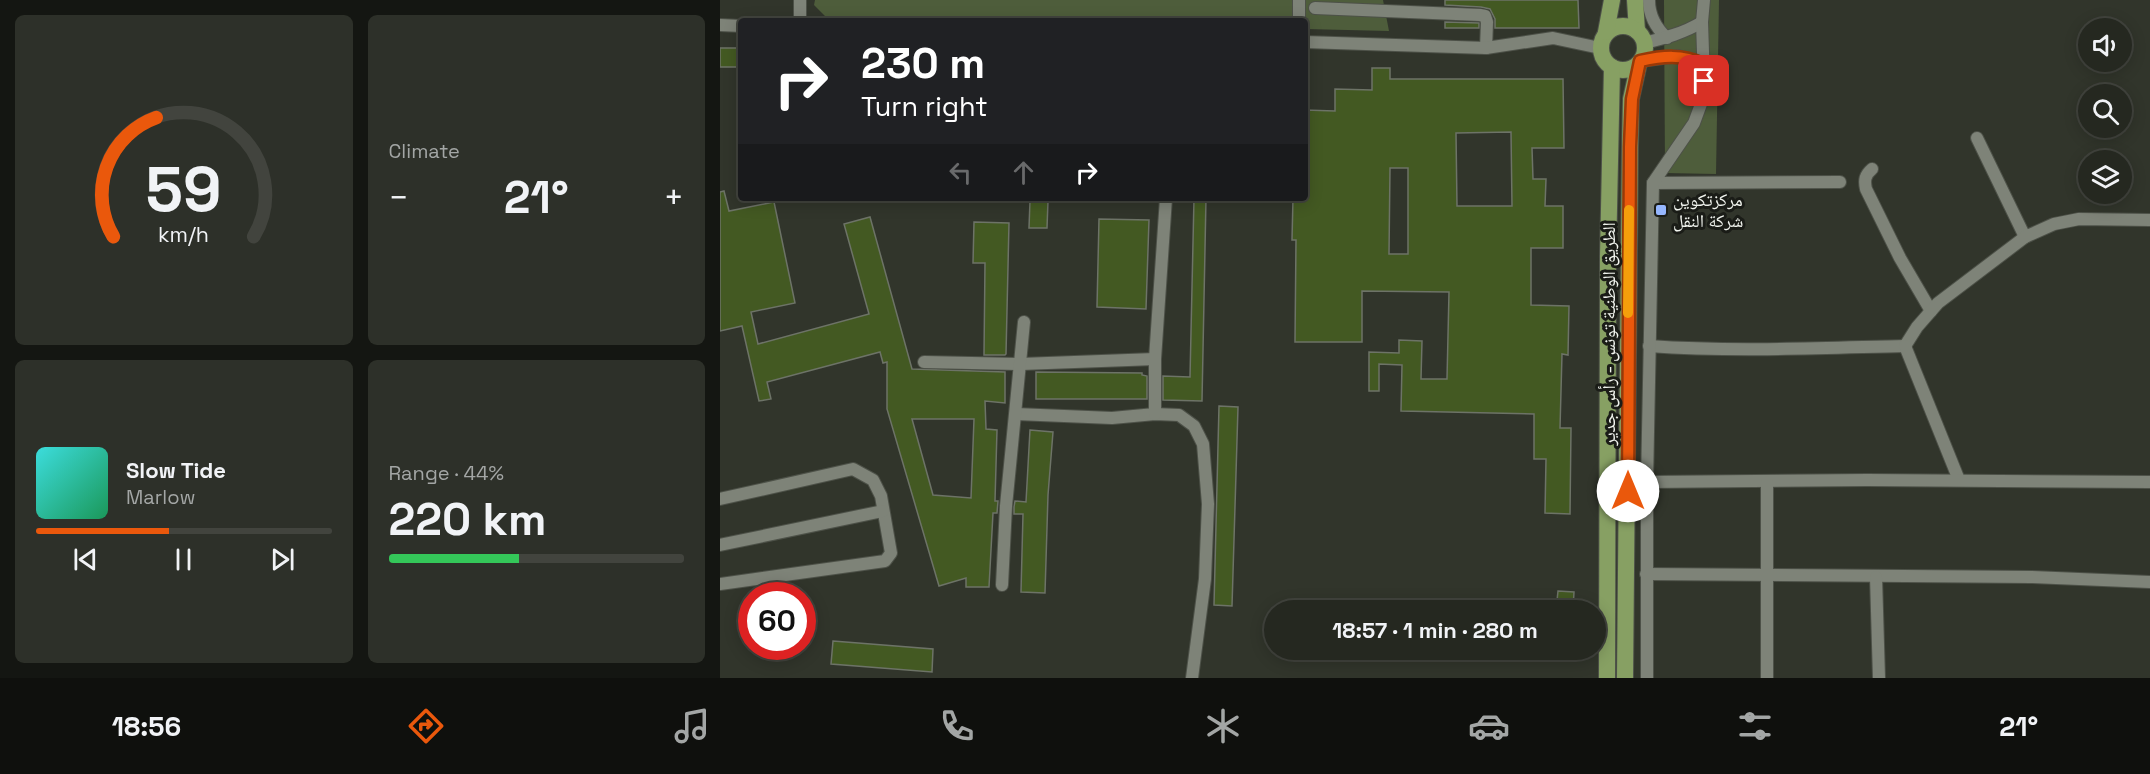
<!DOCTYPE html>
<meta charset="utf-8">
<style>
:root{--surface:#252820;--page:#2d3029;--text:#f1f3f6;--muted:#a3a6a5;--line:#42443e;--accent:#ea580c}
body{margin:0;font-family:"Space Grotesk","Noto Naskh Arabic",sans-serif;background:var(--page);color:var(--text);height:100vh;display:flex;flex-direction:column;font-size:22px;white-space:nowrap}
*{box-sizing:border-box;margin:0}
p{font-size:20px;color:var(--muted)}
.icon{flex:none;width:33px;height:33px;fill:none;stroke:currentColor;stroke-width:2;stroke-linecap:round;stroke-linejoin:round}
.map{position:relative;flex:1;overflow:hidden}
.panel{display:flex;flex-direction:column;gap:15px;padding:15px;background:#141612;width:720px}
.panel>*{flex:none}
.banner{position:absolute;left:18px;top:18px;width:570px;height:183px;border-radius:6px;box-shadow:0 3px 15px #0003,0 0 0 2px var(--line);background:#202124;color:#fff;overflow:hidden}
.tools{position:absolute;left:1358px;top:18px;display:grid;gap:12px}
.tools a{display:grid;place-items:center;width:54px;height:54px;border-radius:50%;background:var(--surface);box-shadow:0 3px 15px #0003,0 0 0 2px var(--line);font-size:30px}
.speed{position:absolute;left:18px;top:582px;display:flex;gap:12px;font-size:30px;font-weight:700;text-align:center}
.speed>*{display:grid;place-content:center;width:78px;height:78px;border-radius:50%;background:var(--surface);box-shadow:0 3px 15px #0003,0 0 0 2px var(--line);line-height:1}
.speed .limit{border:9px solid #d22;background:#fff;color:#111}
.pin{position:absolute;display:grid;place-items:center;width:51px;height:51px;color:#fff;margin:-26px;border-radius:12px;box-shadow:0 3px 9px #0006}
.me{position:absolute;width:66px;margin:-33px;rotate:0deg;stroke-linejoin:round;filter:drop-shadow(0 0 4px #0008)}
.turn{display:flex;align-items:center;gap:21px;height:126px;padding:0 24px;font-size:27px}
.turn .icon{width:78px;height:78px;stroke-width:2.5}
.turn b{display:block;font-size:42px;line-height:51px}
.lanes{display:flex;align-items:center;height:57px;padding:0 24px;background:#0003;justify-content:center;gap:30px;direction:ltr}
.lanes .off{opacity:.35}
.big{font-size:45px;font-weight:800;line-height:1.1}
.panel .card{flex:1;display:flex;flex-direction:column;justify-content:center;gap:9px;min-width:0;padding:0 21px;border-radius:9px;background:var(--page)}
.panel .dial{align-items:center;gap:0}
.dial svg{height:156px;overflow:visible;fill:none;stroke:var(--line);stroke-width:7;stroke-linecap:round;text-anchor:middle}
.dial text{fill:var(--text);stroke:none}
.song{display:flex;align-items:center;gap:18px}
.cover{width:72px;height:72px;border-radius:9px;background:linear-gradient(135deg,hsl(180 70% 55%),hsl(150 70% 35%))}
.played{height:6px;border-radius:3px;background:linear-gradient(90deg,var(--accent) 45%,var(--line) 45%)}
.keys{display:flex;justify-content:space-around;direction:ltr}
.heat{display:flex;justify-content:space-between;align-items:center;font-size:33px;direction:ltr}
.charge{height:9px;border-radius:4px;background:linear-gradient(90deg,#34c759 44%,var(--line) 0)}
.panel .tiles{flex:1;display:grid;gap:15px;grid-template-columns:repeat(2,1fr)}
.trip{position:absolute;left:544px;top:600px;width:342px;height:60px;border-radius:30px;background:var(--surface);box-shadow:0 3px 15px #0003,0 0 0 2px var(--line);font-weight:800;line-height:60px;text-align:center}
.tabs{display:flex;height:96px;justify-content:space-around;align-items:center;background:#0f100d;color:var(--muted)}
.tabs .icon{width:42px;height:42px}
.tabs .active{color:var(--accent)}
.tabs b{font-size:27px;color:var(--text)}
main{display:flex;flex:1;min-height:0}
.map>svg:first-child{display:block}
</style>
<main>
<section class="panel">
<div class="tiles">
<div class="card dial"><svg viewBox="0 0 100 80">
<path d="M14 69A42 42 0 1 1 86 69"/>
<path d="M14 69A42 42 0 0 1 36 8" stroke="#ea580c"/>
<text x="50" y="56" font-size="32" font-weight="700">59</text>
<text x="50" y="72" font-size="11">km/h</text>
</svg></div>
<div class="card"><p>Climate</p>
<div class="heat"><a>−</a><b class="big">21°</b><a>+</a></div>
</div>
<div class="card">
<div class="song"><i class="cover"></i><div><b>Slow Tide</b><p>Marlow</p></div></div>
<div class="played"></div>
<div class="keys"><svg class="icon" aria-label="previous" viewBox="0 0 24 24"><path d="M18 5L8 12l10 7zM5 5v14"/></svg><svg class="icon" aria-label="pause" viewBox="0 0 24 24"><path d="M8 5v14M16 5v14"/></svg><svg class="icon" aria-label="next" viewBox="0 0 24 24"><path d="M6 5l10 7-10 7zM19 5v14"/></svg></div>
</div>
<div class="card"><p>Range · 44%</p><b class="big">220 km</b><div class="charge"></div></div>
</div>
</section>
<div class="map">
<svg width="1430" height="678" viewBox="0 0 1430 678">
<rect width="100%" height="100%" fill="#31352b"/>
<g fill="#4e5d3b">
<polygon points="95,0 663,0 669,31 585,29 585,21 301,21 105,16 94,5"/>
<polygon points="944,0 999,0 996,174 945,173"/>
</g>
<g fill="#435922" stroke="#6d7367" stroke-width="1.5" fill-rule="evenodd">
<polygon points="725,0 858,0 859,28 775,28 775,19 770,9 761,7 725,5"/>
<polygon points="725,22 759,23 759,28 725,28"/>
<rect x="0" y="48" width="19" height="19"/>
<path d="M652 68H670V79H843L844 148H812L813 179H826L825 206H843V248H811V305L849 306 848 355 842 354 840 428H851L850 514 825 513 826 459H814V414L681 411 682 365 659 364V391H649V352L679 353V340L702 341 701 379H727L729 292 642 291V342H575L576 240H572L573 198H585V110L615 111V89L652 90ZM791 132 792 206H737L736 133ZM670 168H688V254H669Z"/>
<path d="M4 191 9 211 54 202 75 303 31 312 38 344 149 314 124 224 150 217 192 369 285 372V403L265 401 266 429 277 430 275 501H278L277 513H273L269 587H246V578L219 586 167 409V362L163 363 160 352 47 382 51 399 39 401 22 326 0 331V192ZM192 419H254L251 498 213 495Z"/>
<polygon points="474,198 486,198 482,401 443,400 443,376 470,377"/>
<polygon points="310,201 328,201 327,228 309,228"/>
<polygon points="379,219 429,220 426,309 377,307"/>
<polygon points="254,222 289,223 286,354 285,355 264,355 265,263 253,263"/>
<polygon points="316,372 422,373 422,375 427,376 427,399 316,399"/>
<polygon points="499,406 518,407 512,606 494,605"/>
<polygon points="310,430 333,432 328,495 325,593 301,592 303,514 294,514 294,507 295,501 306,502"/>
<polygon points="838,591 854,592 853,610 836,610"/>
<polygon points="113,641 213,649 212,672 111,664"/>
</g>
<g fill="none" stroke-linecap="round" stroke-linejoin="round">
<g stroke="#4d5148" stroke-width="14">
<g id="minor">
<path d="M929 0C929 16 936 28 947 38"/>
<polyline points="595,8 760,15 765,16 767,22 766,48"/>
<polyline points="80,21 80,0"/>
<polyline points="579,21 579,0"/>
<polyline points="0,25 21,26"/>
<polyline points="585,42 766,48 833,38 880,48"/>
<path d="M924 43C945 38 964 33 982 22"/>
<polyline points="920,61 958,56 983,64"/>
<polyline points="1257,138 1305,237"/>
<path d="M1152 169C1145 175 1144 180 1146 189L1180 258 1211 311"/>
<polyline points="933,183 1120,182"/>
<path d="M929 346C1014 352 1100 348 1185 346"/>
<polyline points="1185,346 1197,327 1218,303 1305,237 1334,224 1359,219 1430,220"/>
<polyline points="1185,346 1239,480"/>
<polyline points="204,362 301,364 435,359"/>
<polyline points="296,414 392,418 435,414 459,415 474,426 483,444 488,504 485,579 472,678"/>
<polyline points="435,414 435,359 446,198"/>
<polyline points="927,482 1147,480 1430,482"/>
<polyline points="0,499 133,469 153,480 161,496 171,553 165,561 0,584"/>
<polyline points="0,545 163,511"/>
<polyline points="926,574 1312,577 1430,582"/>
<polyline points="1156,577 1159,678"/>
<polyline points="282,585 286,506 304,322"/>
<polyline points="927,678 927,482 933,183 974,123 981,104 984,82 982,22 984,0"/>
<polyline points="1047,678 1047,482"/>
</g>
</g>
<g stroke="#4d5148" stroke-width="18">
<g id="major">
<polyline points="915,0 917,31"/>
<circle cx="903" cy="48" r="22"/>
<polyline points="886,32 892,0"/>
<polyline points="887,678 888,256 892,67"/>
<polyline points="905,678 910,147 911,99 919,63"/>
</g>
</g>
<use href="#minor" stroke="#7e8378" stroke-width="12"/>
<use href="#major" stroke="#87a063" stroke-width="16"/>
</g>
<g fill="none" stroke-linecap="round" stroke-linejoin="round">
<g stroke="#983908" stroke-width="15">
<path id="route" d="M908 491 910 147 912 99 920 61C943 56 962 54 983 64L984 81"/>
</g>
<use href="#route" stroke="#ea580c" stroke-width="10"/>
<polyline stroke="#f59e0b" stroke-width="10" points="908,313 909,210"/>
</g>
<rect fill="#95b6fd" stroke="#1a1c17" stroke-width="2" x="935" y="204" width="12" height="12" rx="3"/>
<g text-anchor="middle" stroke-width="6" stroke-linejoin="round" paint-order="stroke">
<g font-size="18" fill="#f1f4ee" stroke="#1a1c17" text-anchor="start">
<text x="953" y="206">مركزتكوين<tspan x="953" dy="21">شركة النقل</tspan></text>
</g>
<g font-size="18" fill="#f1f4ee" stroke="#1a1c17">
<text transform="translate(889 334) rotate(-90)" y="6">الطريق الوطنية تونس - رأس جدير</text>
</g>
</g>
</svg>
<div class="tools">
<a><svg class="icon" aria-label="sound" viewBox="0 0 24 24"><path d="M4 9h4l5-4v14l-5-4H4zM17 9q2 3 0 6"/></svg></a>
<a><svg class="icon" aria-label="search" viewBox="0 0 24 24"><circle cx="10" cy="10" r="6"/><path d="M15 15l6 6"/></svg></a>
<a><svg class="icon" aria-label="layers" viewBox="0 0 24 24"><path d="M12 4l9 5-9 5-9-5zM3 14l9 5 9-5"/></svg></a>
</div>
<div class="speed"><div class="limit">60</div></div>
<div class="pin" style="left:984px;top:81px;background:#d93025"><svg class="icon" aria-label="arrive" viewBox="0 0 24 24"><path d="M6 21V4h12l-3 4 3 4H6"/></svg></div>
<svg class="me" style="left:908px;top:491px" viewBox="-20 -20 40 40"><circle r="19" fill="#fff"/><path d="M0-13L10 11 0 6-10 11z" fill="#ea580c"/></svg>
<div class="trip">18:57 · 1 min · 280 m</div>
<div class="banner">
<div class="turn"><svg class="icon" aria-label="right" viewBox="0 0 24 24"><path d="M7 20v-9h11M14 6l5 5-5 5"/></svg><div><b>230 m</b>Turn right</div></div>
<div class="lanes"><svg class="icon off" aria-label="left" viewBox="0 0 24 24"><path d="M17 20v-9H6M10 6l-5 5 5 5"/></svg><svg class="icon off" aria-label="ahead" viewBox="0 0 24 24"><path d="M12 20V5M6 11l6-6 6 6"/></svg><svg class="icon" aria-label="right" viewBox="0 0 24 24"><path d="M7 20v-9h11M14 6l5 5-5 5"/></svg></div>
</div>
</div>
</main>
<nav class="tabs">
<b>18:56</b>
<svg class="icon active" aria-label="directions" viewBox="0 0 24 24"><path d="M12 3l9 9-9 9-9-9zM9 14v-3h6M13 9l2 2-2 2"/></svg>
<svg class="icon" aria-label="music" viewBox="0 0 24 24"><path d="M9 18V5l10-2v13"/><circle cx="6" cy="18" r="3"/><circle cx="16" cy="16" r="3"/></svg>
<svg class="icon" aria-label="phone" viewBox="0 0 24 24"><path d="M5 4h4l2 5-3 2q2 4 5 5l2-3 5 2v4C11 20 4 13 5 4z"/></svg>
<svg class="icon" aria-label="climate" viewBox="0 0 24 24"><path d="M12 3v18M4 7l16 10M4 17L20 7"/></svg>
<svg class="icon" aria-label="car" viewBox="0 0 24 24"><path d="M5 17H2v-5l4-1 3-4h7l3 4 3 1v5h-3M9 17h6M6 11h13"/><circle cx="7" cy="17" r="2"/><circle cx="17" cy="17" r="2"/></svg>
<svg class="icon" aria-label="filters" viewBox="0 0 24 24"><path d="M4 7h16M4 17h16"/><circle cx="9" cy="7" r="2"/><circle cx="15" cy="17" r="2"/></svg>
<b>21°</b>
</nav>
